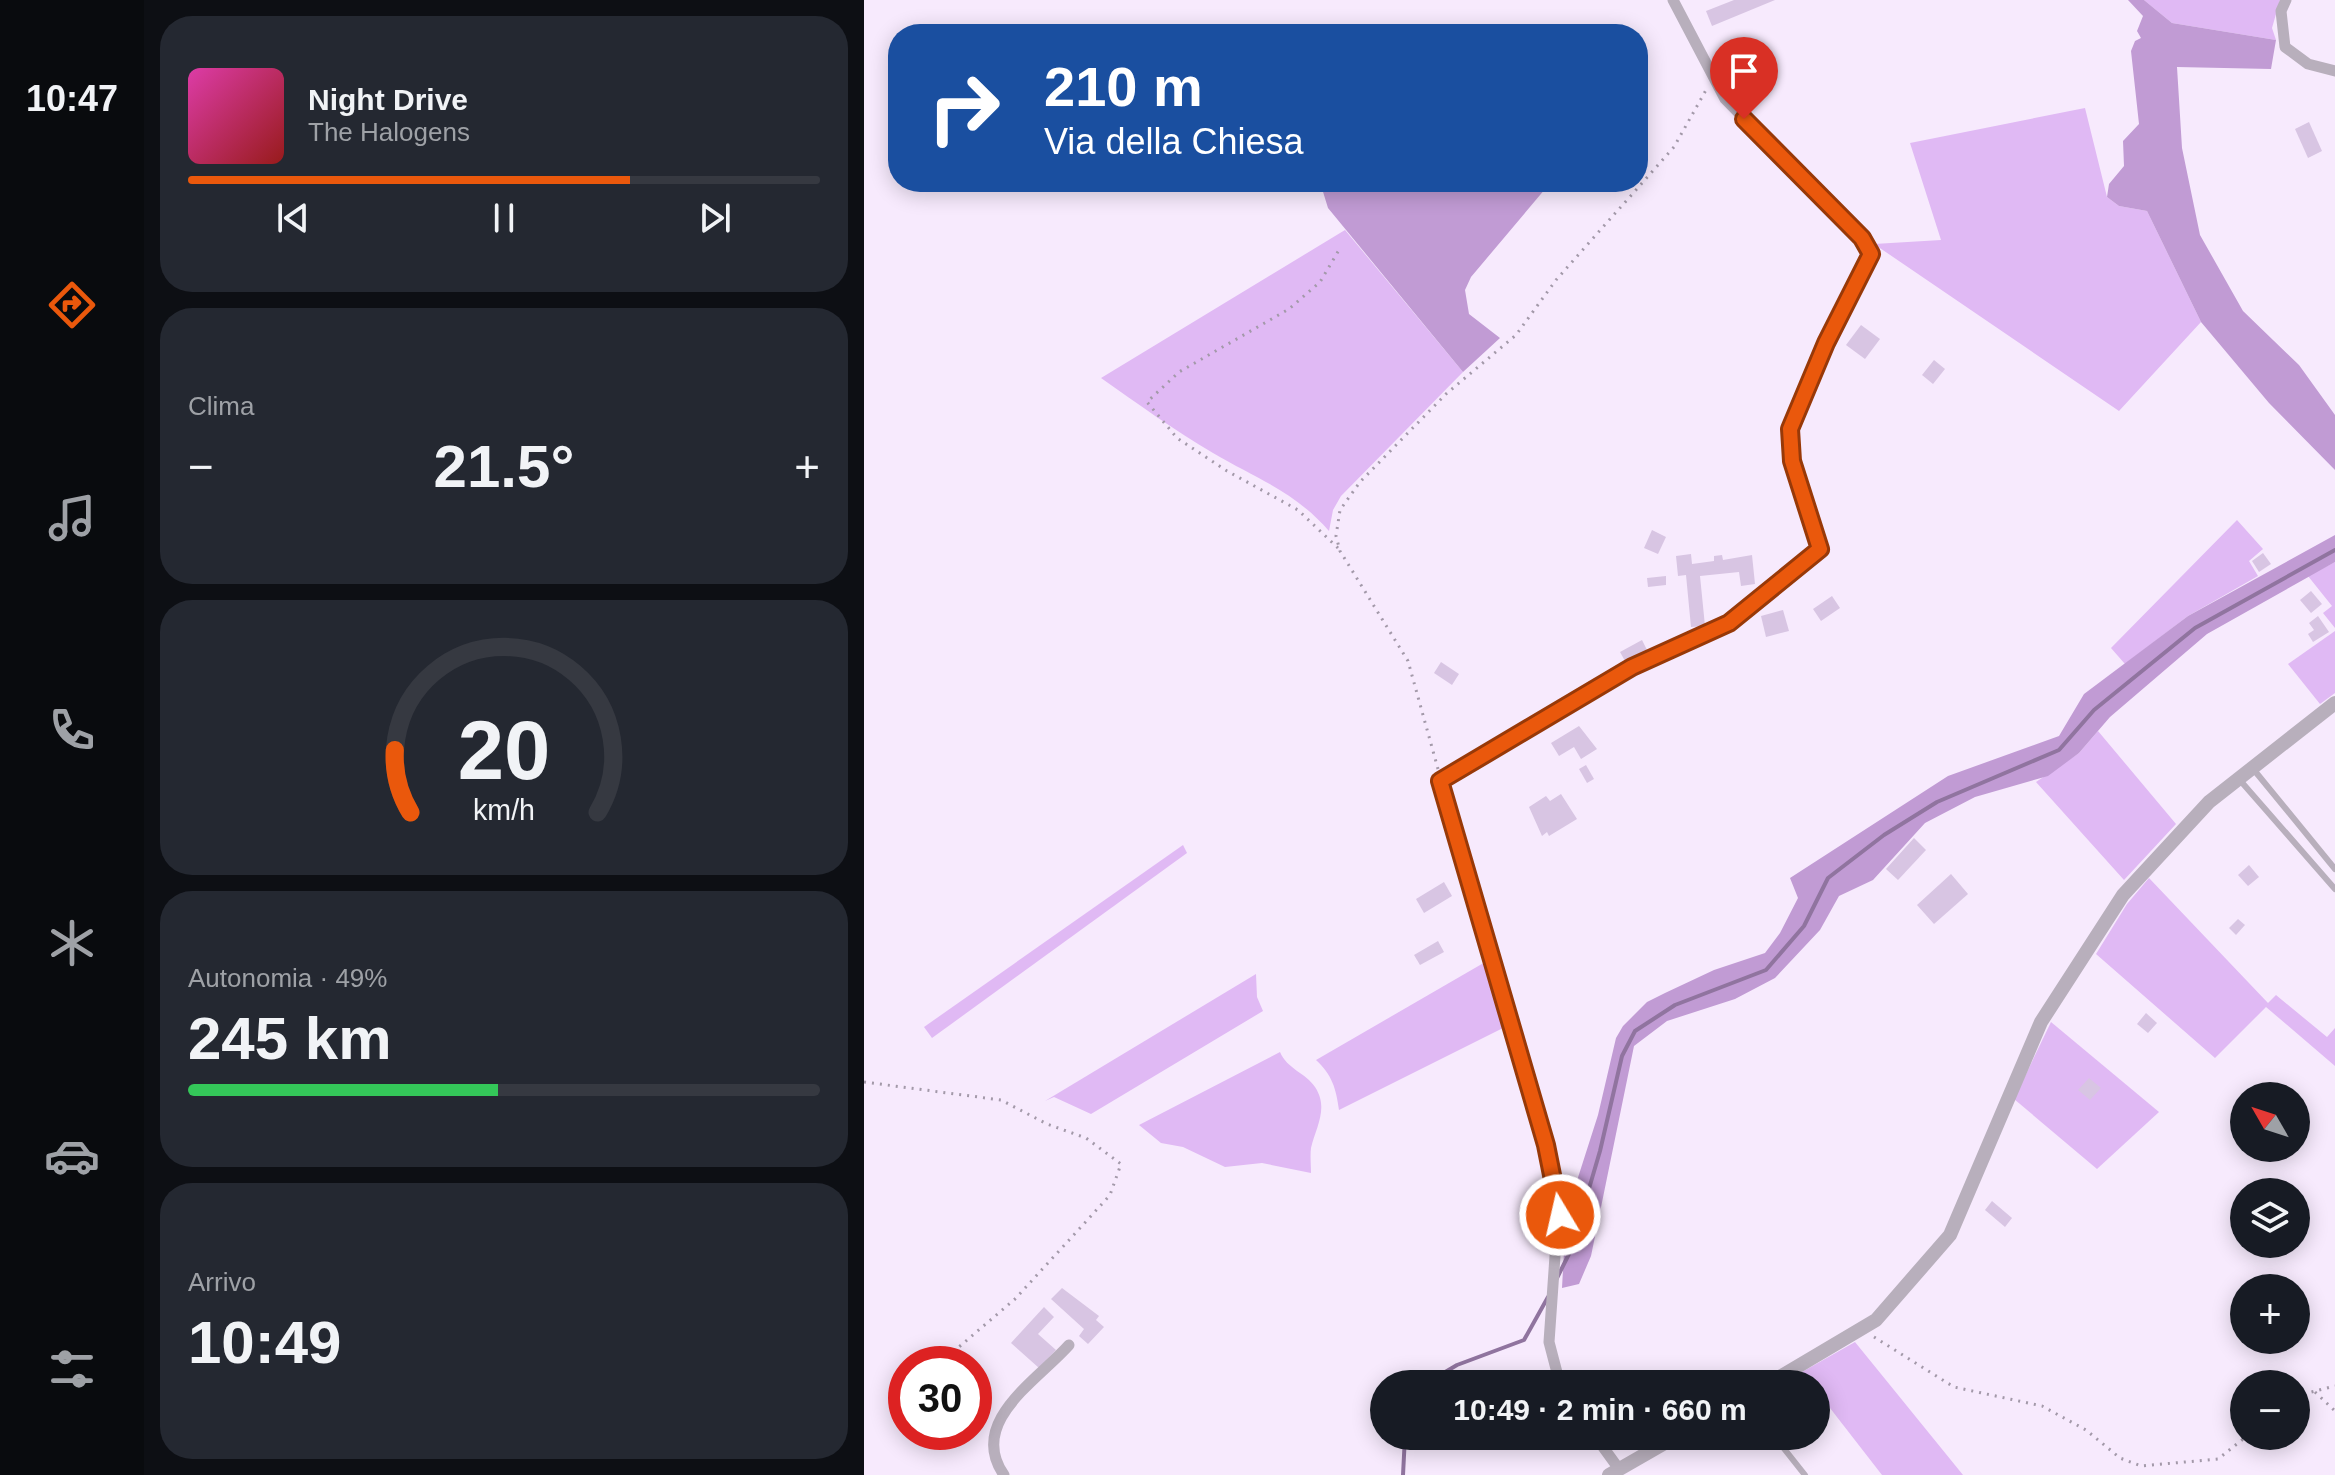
<!DOCTYPE html>
<html lang="it">
<meta charset="utf-8">
<style>
:root{--surface:#171b24;--page:#242831;--text:#f1f3f6;--muted:#9ea1a6;--line:#363941;--accent:#ea580c}
body{margin:0;font-family:Helvetica,sans-serif;background:var(--page);color:var(--text);height:100vh;display:flex;flex-direction:column;font-size:30px;white-space:nowrap}
*{box-sizing:border-box;margin:0}
p{font-size:26px;color:var(--muted)}
.icon{flex:none;width:44px;height:44px;fill:none;stroke:currentColor;stroke-width:2;stroke-linecap:round;stroke-linejoin:round}
.map{position:relative;flex:1;overflow:hidden}
.details{display:flex;flex-direction:column;gap:16px;padding:16px;background:#0d0f14;width:720px}
.details>*{flex:none}
.hud{position:absolute;left:24px;top:24px;width:760px;height:168px;border-radius:32px;box-shadow:0 4px 20px #0003;background:#1a4fa0;color:#fff;overflow:hidden}
.needle{width:52px;rotate:309deg}
.controls{position:absolute;left:1366px;top:1082px;display:grid;gap:16px}
.controls a{display:grid;place-items:center;width:80px;height:80px;border-radius:50%;background:var(--surface);box-shadow:0 4px 20px #0003;font-size:40px}
.speed{position:absolute;left:24px;top:1346px;display:flex;gap:16px;font-size:40px;font-weight:700;text-align:center}
.speed>*{display:grid;place-content:center;width:104px;height:104px;border-radius:50%;background:var(--surface);box-shadow:0 4px 20px #0003;line-height:1}
.speed .limit{border:12px solid #d22;background:#fff;color:#111}
.pin{position:absolute;display:grid;place-items:center;width:68px;height:68px;color:#fff;margin:-82px -34px;border-radius:50% 50% 50% 0;rotate:-45deg;box-shadow:0 0 8px #0007}
.pin .icon{rotate:45deg}
.me{position:absolute;width:88px;margin:-44px;rotate:351deg;stroke-linejoin:round;filter:drop-shadow(0 0 6px #0008)}
.turn{display:flex;align-items:center;gap:28px;height:168px;padding:0 24px;font-size:36px}
.turn .icon{width:104px;height:104px;stroke-width:2.5}
.turn b{display:block;font-size:56px;line-height:68px}
.big{font-size:60px;font-weight:600;line-height:1.1}
.details .tile{flex:1;display:flex;flex-direction:column;justify-content:center;gap:12px;min-width:0;padding:0 28px;border-radius:32px;background:var(--page)}
.details .dial{align-items:center;gap:0}
.dial svg{height:208px;overflow:visible;fill:none;stroke:var(--line);stroke-width:7;stroke-linecap:round;text-anchor:middle}
.dial text{fill:var(--text);stroke:none}
.song{display:flex;align-items:center;gap:24px}
.cover{width:96px;height:96px;border-radius:12px;background:linear-gradient(135deg,hsl(320 70% 55%),hsl(0 70% 35%))}
.played{height:8px;border-radius:4px;background:linear-gradient(90deg,var(--accent) 70%,var(--line) 70%)}
.keys{display:flex;justify-content:space-around;direction:ltr}
.heat{display:flex;justify-content:space-between;align-items:center;font-size:44px;direction:ltr}
.charge{height:12px;border-radius:6px;background:linear-gradient(90deg,#34c759 49%,var(--line) 0)}
.trip{position:absolute;left:506px;top:1370px;width:460px;height:80px;border-radius:40px;background:var(--surface);box-shadow:0 4px 20px #0003;font-weight:600;line-height:80px;text-align:center}
main{display:flex;flex:1;min-height:0}
.menu{display:flex;flex-direction:column;width:144px;justify-content:space-around;align-items:center;background:#090b0e;color:var(--muted)}
.menu .icon{width:56px;height:56px}
.menu .selected{color:var(--accent)}
.menu b{font-size:36px;color:var(--text)}
.map>svg:first-child{display:block}
</style>
<main>
<nav class="menu">
<b>10:47</b>
<svg class="icon selected" aria-label="directions" viewBox="0 0 24 24"><path d="M12 3l9 9-9 9-9-9zM9 14v-3h6M13 9l2 2-2 2"/></svg>
<svg class="icon" aria-label="music" viewBox="0 0 24 24"><path d="M9 18V5l10-2v13"/><circle cx="6" cy="18" r="3"/><circle cx="16" cy="16" r="3"/></svg>
<svg class="icon" aria-label="phone" viewBox="0 0 24 24"><path d="M5 4h4l2 5-3 2q2 4 5 5l2-3 5 2v4C11 20 4 13 5 4z"/></svg>
<svg class="icon" aria-label="climate" viewBox="0 0 24 24"><path d="M12 3v18M4 7l16 10M4 17L20 7"/></svg>
<svg class="icon" aria-label="car" viewBox="0 0 24 24"><path d="M5 17H2v-5l4-1 3-4h7l3 4 3 1v5h-3M9 17h6M6 11h13"/><circle cx="7" cy="17" r="2"/><circle cx="17" cy="17" r="2"/></svg>
<svg class="icon" aria-label="filters" viewBox="0 0 24 24"><path d="M4 7h16M4 17h16"/><circle cx="9" cy="7" r="2"/><circle cx="15" cy="17" r="2"/></svg>
</nav>
<section class="details">
<div class="tile">
<div class="song"><i class="cover"></i><div><b>Night Drive</b><p>The Halogens</p></div></div>
<div class="played"></div>
<div class="keys"><svg class="icon" aria-label="previous" viewBox="0 0 24 24"><path d="M18 5L8 12l10 7zM5 5v14"/></svg><svg class="icon" aria-label="pause" viewBox="0 0 24 24"><path d="M8 5v14M16 5v14"/></svg><svg class="icon" aria-label="next" viewBox="0 0 24 24"><path d="M6 5l10 7-10 7zM19 5v14"/></svg></div>
</div>
<div class="tile"><p>Clima</p>
<div class="heat"><a>−</a><b class="big">21.5°</b><a>+</a></div>
</div>
<div class="tile dial"><svg viewBox="0 0 100 80">
<path d="M14 69A42 42 0 1 1 86 69"/>
<path d="M14 69A42 42 0 0 1 8 45" stroke="#ea580c"/>
<text x="50" y="56" font-size="32" font-weight="700">20</text>
<text x="50" y="72" font-size="11">km/h</text>
</svg></div>
<div class="tile"><p>Autonomia · 49%</p><b class="big">245 km</b><div class="charge"></div></div>
<div class="tile"><p>Arrivo</p><b class="big">10:49</b></div>
</section>
<div class="map">
<svg width="1471" height="1475" viewBox="0 0 1471 1475">
<rect width="100%" height="100%" fill="#f7eafd"/>
<g fill="#e0b9f4">
<polygon points="1280,0 1416,0 1408,28 1412,40 1308,23"/>
<polygon points="1221,108 1243,197 1255,206 1283,211 1337,322 1255,411 1010,244 1077,240 1046,143"/>
<path d="M481 230 599 372 477 496 469 510 465 531C430 491 393 479 349 453 310 430 274 404 237 378Z"/>
<polygon points="1373,520 1399,549 1385,561 1394,576 1324,616 1261,664 1247,648"/>
<polygon points="1471,562 1471,628 1459,613 1468,606 1444,576"/>
<polygon points="1471,631 1471,693 1456,704 1424,664"/>
<polygon points="1234,731 1312,824 1260,880 1172,782 1215,753"/>
<polygon points="319,845 323,853 68,1038 60,1027"/>
<polygon points="1285,878 1404,1003 1412,995 1463,1037 1471,1028 1471,1066 1402,1007 1351,1058 1232,954 1263,904"/>
<path d="M623 961 643 1026 475 1110C472 1088 468 1075 452 1060Z"/>
<polygon points="392,974 393,997 399,1011 227,1114 190,1097 181,1101"/>
<polygon points="1187,1022 1295,1112 1233,1169 1150,1099"/>
<path d="M416 1052C423 1069 442 1073 451 1087 465 1108 452 1127 447 1148 446 1156 447 1165 447 1173L398 1163 361 1167 319 1147 297 1143 275 1125Z"/>
<polygon points="991,1342 1099,1475 1018,1475 952,1390 952,1384 947,1384 938,1372"/>
</g>
<g fill="#c19bd4">
<polygon points="1264,0 1280,0 1308,23 1412,40 1407,69 1313,67 1318,148 1336,235 1379,311 1435,365 1471,415 1471,470 1405,403 1337,322 1283,211 1255,206 1243,197 1245,184 1260,166 1259,141 1275,124 1267,51 1271,41 1277,38 1273,31 1279,16"/>
<polygon points="456,182 687,182 607,277 601,290 605,314 636,338 599,372 464,208"/>
<polygon points="1471,535 1471,562 1343,634 1246,717 1215,753 1184,776 1111,797 1061,823 1009,880 975,896 956,930 911,978 871,999 803,1021 770,1046 727,1256 715,1284 698,1288 702,1215 734,1115 752,1038 759,1026 783,1002 801,993 850,970 901,953 916,933 934,898 926,878 1084,776 1195,736 1220,694 1324,616"/>
</g>
<g fill="none" stroke-linecap="round" stroke-linejoin="round">
<g stroke="#90749f" stroke-width="4">
<polyline points="693,1278 707,1250 736,1151 758,1056 771,1031 811,1005 902,970 940,926 964,878 1020,835 1073,802 1195,750 1230,710 1331,628 1471,550"/>
<polyline points="561,1384 593,1365 660,1340 684,1297"/>
<polyline points="539,1475 541,1436"/>
</g>
</g>
<g fill="#d8c5e3">
<polygon points="870,0 911,0 848,26 842,11"/>
<polygon points="1445,122 1458,151 1444,158 1431,129"/>
<polygon points="997,325 1016,339 1001,359 982,345"/>
<polygon points="1070,360 1081,369 1069,384 1058,375"/>
<polygon points="788,530 802,537 794,554 780,548"/>
<polygon points="1399,553 1407,564 1395,572 1388,561"/>
<polygon points="827,554 828,564 850,561 850,556 858,555 859,560 888,555 891,584 877,586 875,572 836,576 841,626 827,627 822,575 814,576 812,556"/>
<polygon points="802,576 802,585 784,587 783,578"/>
<polygon points="1447,591 1458,604 1447,613 1436,600"/>
<polygon points="968,596 976,608 957,621 949,609"/>
<polygon points="919,610 925,631 902,637 897,616"/>
<polygon points="1454,616 1465,632 1449,642 1444,634 1450,630 1445,623"/>
<polygon points="778,640 783,650 761,661 756,652"/>
<polygon points="577,662 595,674 588,685 570,673"/>
<polygon points="715,726 733,749 717,759 710,747 695,756 687,743"/>
<polygon points="722,765 730,779 723,783 715,769"/>
<polygon points="697,794 713,819 685,836 683,832 678,836 665,807 682,796 686,801"/>
<polygon points="1050,838 1062,850 1034,880 1022,869"/>
<polygon points="1385,865 1395,877 1384,886 1374,875"/>
<polygon points="1087,874 1104,894 1070,924 1053,905"/>
<polygon points="580,882 588,896 560,913 552,899"/>
<polygon points="1374,919 1381,925 1372,935 1365,928"/>
<polygon points="574,941 580,952 556,965 550,955"/>
<polygon points="1282,1013 1293,1023 1284,1033 1273,1024"/>
<polygon points="1225,1078 1237,1088 1226,1100 1214,1090"/>
<polygon points="1128,1201 1148,1218 1141,1227 1121,1210"/>
<polygon points="198,1288 235,1316 232,1320 240,1327 224,1344 215,1336 220,1329 187,1299"/>
<polygon points="180,1307 190,1317 174,1334 192,1350 175,1368 147,1343"/>
</g>
<g fill="none" stroke-linecap="round" stroke-linejoin="round">
<g stroke="#a399a9" stroke-width="3" stroke-dasharray="2 6" stroke-linecap="butt">
<polyline points="474,548 434,510 363,471 313,438 283,402 315,372 425,309 456,282 475,250"/>
<polyline points="574,769 544,661 476,551 472,536 476,510 496,482 582,394 652,335 692,280 810,147 842,90"/>
<polyline points="0,1082 137,1100 183,1124 222,1138 257,1164 246,1195 217,1227 151,1299 82,1358 85,1364"/>
<polyline points="1010,1337 1090,1387 1178,1406 1222,1430 1256,1458 1277,1466 1354,1459 1383,1436"/>
<polyline points="1451,1392 1471,1411"/>
<polyline points="1432,1396 1471,1386"/>
</g>
<g stroke="#b8afbc" stroke-width="6">
<polyline points="1390,770 1471,869"/>
<polyline points="1374,778 1471,889"/>
<polyline points="910,1436 941,1475"/>
</g>
<g stroke="#b8afbc" stroke-width="11">
<polyline points="1422,0 1417,11 1421,47 1444,64 1471,71"/>
<polyline points="696,1384 685,1342 695,1199 576,781 768,667 865,623 952,554 956,544 928,461 926,429 962,343 1007,254 998,238 861,99 809,0"/>
<polyline points="731,1436 755,1469"/>
<path d="M140 1475C103 1422 174 1380 205 1345"/>
</g>
<g stroke="#b8afbc" stroke-width="14">
<polyline points="904,1384 1012,1320 1086,1235 1177,1022 1259,895 1345,802 1471,703"/>
<polyline points="745,1475 813,1436"/>
</g>
</g>
<g fill="none" stroke-linecap="round" stroke-linejoin="round">
<g stroke="#983908" stroke-width="20">
<polyline id="route" points="696,1215 682,1145 576,781 768,667 865,623 956,549 928,461 926,429 962,343 1007,254 998,238 880,119"/>
</g>
<use href="#route" stroke="#ea580c" stroke-width="14"/>
</g>
</svg>
<div class="controls">
<a><svg class="needle" viewBox="-14 -14 28 28"><path d="M0-13l5 13h-10z" fill="#e53935"/><path d="M0 13l5-13h-10z" fill="#9ea1a6"/></svg></a>
<a><svg class="icon" aria-label="layers" viewBox="0 0 24 24"><path d="M12 4l9 5-9 5-9-5zM3 14l9 5 9-5"/></svg></a>
<a>+</a>
<a>−</a>
</div>
<div class="speed"><div class="limit">30</div></div>
<div class="pin" style="left:880px;top:119px;background:#d93025"><svg class="icon" aria-label="arrive" viewBox="0 0 24 24"><path d="M6 21V4h12l-3 4 3 4H6"/></svg></div>
<svg class="me" style="left:696px;top:1215px" viewBox="-20 -20 40 40"><circle r="17" fill="#ea580c" stroke="#fff" stroke-width="3"/><path d="M0-11L8 9 0 5-8 9z" fill="#fff"/></svg>
<div class="trip">10:49 · 2 min · 660 m</div>
<div class="hud">
<div class="turn"><svg class="icon" aria-label="right" viewBox="0 0 24 24"><path d="M7 20v-9h11M14 6l5 5-5 5"/></svg><div><b>210 m</b>Via della Chiesa</div></div>
</div>
</div>
</main>
